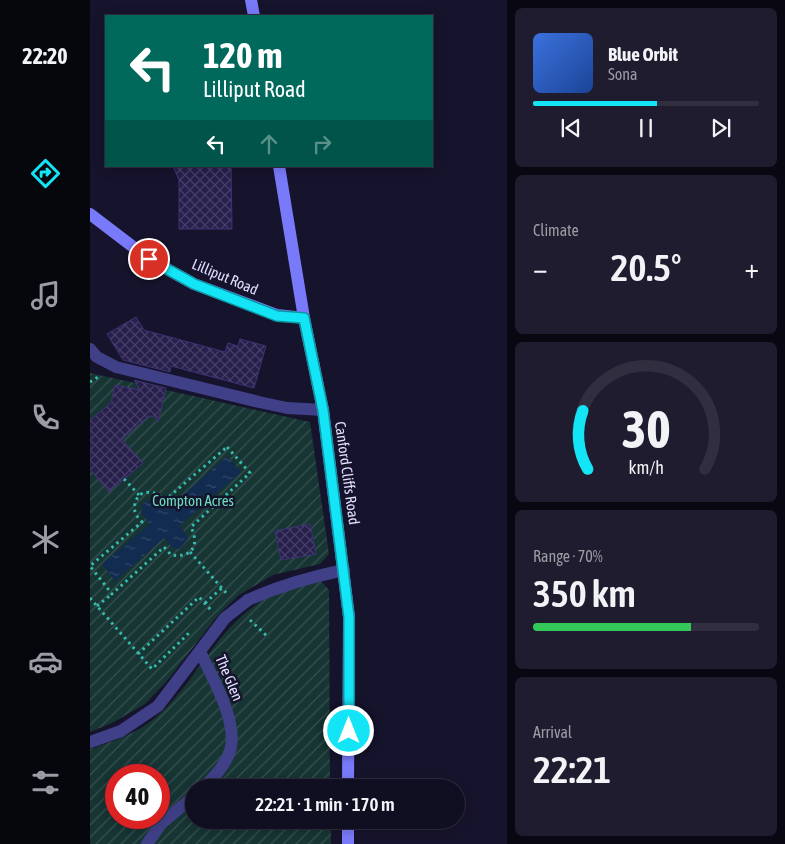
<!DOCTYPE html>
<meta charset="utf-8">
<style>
:root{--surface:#100e21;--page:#1e1c2e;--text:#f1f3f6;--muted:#9c9ca5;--line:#302e3f;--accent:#13e5f6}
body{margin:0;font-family:"Asap Condensed",sans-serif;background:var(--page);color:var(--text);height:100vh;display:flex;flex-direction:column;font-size:19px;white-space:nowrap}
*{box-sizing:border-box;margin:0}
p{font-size:16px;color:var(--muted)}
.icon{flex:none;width:28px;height:28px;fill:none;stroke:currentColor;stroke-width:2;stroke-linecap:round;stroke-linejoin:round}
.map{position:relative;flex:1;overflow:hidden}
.sheet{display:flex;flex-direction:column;gap:8px;padding:8px;background:#090812;width:278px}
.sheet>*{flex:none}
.banner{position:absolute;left:15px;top:15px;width:328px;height:152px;border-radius:0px;box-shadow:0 2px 12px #0003,0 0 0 1px var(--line);background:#00695c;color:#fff;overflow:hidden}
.speed{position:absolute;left:15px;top:764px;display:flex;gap:10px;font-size:25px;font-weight:700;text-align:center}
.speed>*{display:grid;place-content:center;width:65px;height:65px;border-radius:50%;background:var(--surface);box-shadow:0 2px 12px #0003,0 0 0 1px var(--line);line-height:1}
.speed .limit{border:8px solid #d22;background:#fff;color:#111}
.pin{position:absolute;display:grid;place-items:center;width:42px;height:42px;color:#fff;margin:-21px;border:2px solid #fff;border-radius:50%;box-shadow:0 1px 5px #0007}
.me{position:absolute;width:55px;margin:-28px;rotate:0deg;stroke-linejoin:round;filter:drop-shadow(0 0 4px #0008)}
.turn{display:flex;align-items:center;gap:18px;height:105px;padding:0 15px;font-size:22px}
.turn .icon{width:65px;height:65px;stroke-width:2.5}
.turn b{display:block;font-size:35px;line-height:42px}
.lanes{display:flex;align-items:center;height:48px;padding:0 15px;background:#0003;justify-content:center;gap:25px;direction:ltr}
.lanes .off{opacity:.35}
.big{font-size:38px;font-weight:600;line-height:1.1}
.sheet .widget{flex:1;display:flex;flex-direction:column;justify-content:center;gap:8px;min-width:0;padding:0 18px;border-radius:8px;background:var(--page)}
.sheet .dial{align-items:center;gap:0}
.dial svg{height:130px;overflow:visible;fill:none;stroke:var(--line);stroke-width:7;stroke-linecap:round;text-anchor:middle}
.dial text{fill:var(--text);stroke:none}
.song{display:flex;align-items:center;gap:15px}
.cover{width:60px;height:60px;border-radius:8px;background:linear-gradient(135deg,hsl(220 70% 55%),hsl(220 70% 35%))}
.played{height:5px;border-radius:2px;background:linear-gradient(90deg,var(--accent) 55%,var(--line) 55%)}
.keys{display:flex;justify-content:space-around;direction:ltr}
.heat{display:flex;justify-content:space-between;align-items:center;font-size:28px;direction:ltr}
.charge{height:8px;border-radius:4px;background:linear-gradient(90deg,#34c759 70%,var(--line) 0)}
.trip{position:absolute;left:95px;top:779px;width:280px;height:50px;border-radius:25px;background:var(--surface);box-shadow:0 2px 12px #0003,0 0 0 1px var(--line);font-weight:600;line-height:50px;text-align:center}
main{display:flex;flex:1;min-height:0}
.tabs{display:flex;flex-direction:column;width:90px;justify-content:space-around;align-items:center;background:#06060d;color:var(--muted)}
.tabs .icon{width:35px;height:35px}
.tabs .selected{color:var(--accent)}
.tabs b{font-size:22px;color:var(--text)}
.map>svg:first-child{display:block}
</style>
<main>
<nav class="tabs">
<b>22:20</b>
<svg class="icon selected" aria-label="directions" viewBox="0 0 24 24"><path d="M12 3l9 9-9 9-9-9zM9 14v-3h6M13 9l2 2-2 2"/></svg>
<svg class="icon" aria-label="music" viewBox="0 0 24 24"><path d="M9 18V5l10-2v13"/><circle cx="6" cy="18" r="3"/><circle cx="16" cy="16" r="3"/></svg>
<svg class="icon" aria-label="phone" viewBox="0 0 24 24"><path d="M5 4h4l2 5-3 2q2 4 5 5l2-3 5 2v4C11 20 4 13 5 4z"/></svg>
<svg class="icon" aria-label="climate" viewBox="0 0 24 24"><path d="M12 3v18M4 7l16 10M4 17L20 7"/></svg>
<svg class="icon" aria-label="car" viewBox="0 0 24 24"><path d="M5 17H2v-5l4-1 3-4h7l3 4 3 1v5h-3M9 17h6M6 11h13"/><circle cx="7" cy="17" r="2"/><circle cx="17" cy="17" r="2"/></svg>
<svg class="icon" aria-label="filters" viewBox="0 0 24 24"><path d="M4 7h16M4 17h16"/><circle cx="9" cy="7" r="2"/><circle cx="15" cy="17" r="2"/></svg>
</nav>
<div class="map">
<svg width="418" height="844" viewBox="0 0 418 844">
<defs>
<pattern id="garden-furrows" width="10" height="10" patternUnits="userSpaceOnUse" patternTransform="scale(1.25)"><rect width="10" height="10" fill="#163533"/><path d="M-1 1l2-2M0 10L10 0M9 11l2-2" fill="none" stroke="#385252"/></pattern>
<pattern id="water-ripples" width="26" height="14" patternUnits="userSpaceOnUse" patternTransform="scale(1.25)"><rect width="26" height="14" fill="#122b50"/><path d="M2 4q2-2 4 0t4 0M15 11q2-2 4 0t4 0" fill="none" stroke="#34496a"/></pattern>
<pattern id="building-cross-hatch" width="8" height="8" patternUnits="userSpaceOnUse" patternTransform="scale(1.25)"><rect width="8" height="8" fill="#271f4c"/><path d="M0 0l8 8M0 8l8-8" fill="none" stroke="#463f67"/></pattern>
</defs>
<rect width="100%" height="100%" fill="#16132c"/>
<g fill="url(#garden-furrows)" fill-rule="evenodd">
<polygon points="0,373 220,422 239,554 230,564 183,575 149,595 129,614 77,681 55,704 24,722 0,732"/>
<path d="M231 581 239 590 240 787 104 788V820H241V844H0V749C23 741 46 734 65 718 105 684 124 631 170 602 188 591 211 587 231 581ZM26 775H69V818H26Z"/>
</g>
<polygon fill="url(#water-ripples)" points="137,456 151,472 89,526 96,534 98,539 90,548 87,549 82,547 74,538 25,581 12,564 60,524 51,513 53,504 58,500 67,501 76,510"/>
<g fill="url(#building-cross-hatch)" stroke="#3e3277">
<polygon points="83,166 141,166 142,229 89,229 89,180"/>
<polygon points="46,317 54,330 135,352 138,343 148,346 150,339 176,346 164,388 81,366 80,372 33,360 17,334"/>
<polygon points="44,380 76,388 68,422 65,417 59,416 32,439 53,463 19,492 0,469 0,420 21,403 25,385 50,390"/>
<polygon points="220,524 226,554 191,560 185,531"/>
</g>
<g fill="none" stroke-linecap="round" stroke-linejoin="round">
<g stroke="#36baae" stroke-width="3" stroke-dasharray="2.5 4" stroke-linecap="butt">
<polyline points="0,382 8,377"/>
<path d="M137 447 160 473 101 527C110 546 102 558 81 555L74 547 22 594 0 566 52 522C43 513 42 506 49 495 59 490 67 492 75 500Z"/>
<polyline points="34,479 49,495"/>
<polyline points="100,552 138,595"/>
<polyline points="0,598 62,669 99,633"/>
<polyline points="115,603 132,588"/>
<polyline points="7,606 22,594"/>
<polyline points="160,620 179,638"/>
<polyline points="48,654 109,597 121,610"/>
</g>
<g stroke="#404088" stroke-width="12">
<polyline points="0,349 7,357 26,367 169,402 197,408 233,410"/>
<path d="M158 600C189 586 220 577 254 570"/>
<path d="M110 652C122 676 149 724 140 751 135 766 124 777 113 788"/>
<polyline points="0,742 31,731 68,706 135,618"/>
<polyline points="57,844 71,824 104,796"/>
</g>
<g stroke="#797afa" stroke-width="12">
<polyline points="161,0 164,16"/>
<polyline points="189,166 214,318 233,410 259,617 258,788"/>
<polyline points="0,214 59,259 104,284 187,315 214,318"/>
<polyline points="258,844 258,820"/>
</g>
<polyline stroke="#404088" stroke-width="12" points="135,618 158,600"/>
</g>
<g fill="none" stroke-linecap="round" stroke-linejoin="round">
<g stroke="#0c95a0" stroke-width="12">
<polyline id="route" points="59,259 104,284 187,316 214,318 233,410 259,617 259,731"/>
</g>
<use href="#route" stroke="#13e5f6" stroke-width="9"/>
</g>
<g text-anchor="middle" stroke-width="5" stroke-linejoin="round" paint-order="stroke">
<g font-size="15" fill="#e1defe" stroke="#16132c">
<text transform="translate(135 277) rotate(23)" y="5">Lilliput Road</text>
<text transform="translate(257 473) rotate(82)" y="5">Canford Cliffs Road</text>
<text transform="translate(139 678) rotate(67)" y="5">The Glen</text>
</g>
<g font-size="15" fill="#6bddbd" stroke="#16132c">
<text x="103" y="506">Compton Acres</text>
</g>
</g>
</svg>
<div class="speed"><div class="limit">40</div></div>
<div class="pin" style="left:59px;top:259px;background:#d93025"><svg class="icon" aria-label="arrive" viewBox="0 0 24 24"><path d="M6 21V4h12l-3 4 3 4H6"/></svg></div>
<svg class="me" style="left:259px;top:731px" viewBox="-20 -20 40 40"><circle r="17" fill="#13e5f6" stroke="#fff" stroke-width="3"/><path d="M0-11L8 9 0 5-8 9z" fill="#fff"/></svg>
<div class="trip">22:21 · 1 min · 170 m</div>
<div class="banner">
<div class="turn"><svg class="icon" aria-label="left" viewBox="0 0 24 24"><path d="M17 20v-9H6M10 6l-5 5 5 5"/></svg><div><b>120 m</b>Lilliput Road</div></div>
<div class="lanes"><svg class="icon" aria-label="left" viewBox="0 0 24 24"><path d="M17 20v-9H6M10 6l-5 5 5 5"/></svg><svg class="icon off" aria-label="ahead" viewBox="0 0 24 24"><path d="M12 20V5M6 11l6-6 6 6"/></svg><svg class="icon off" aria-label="right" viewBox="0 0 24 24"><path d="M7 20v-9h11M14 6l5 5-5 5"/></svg></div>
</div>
</div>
<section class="sheet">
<div class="widget">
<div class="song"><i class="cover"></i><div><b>Blue Orbit</b><p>Sona</p></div></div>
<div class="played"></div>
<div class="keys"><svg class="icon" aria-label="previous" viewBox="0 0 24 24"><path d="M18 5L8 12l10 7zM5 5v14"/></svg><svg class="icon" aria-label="pause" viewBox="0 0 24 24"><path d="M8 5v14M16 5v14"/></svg><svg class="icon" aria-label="next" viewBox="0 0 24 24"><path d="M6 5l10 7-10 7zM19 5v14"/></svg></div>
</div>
<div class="widget"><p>Climate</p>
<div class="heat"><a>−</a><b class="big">20.5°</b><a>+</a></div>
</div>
<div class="widget dial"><svg viewBox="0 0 100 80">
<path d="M14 69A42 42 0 1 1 86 69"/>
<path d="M14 69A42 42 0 0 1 11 33" stroke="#13e5f6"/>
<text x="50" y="56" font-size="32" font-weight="700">30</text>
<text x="50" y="72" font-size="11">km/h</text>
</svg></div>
<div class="widget"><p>Range · 70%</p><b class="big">350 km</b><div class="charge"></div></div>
<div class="widget"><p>Arrival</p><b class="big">22:21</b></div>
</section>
</main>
